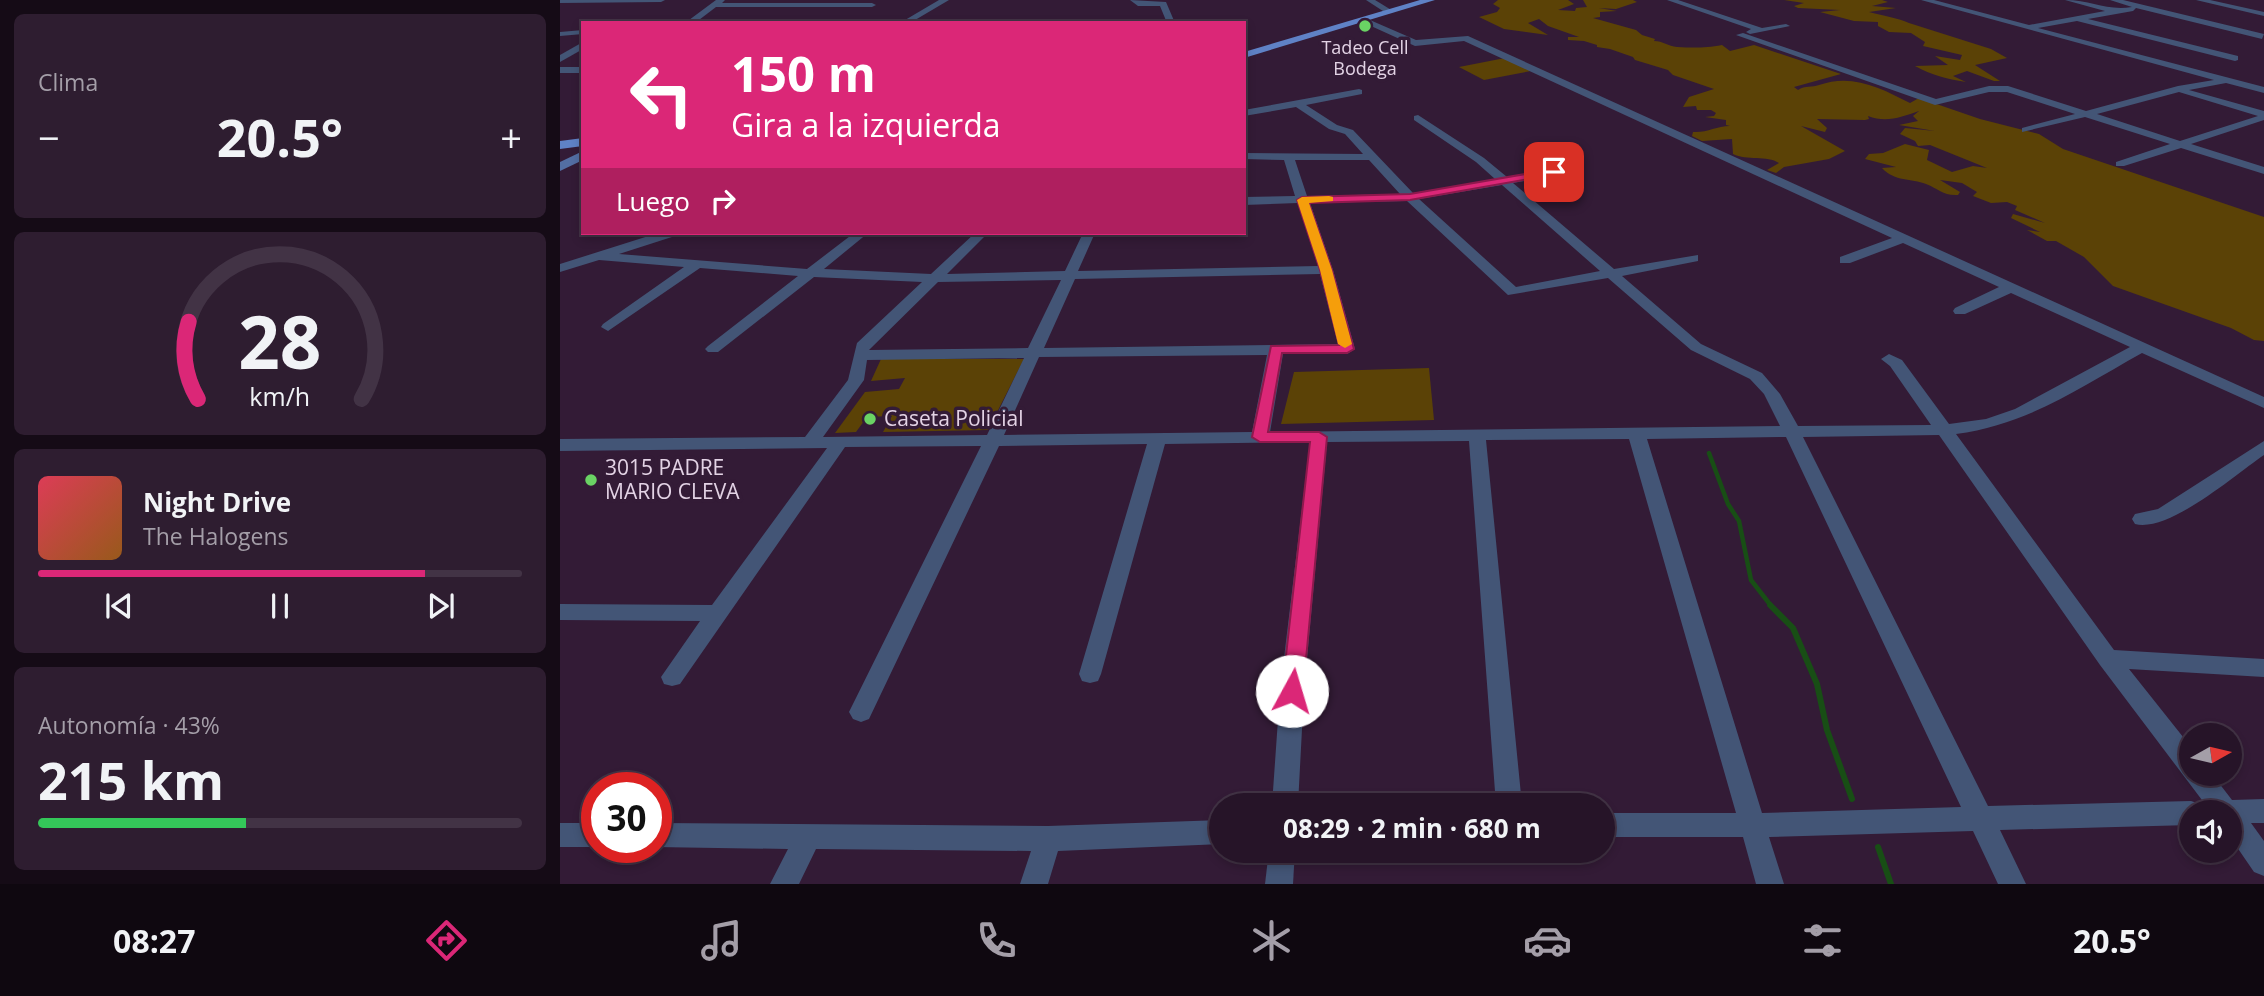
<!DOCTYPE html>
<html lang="es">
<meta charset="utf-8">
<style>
:root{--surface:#261428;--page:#2e1d30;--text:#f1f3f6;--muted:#a49ea8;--line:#423345;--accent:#db2777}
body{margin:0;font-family:"Open Sans",sans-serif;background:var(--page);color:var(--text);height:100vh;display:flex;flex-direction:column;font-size:26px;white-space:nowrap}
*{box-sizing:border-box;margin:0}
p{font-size:23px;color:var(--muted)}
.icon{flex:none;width:38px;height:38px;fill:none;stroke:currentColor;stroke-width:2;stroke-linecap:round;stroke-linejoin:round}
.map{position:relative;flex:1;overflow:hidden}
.details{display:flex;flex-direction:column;gap:14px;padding:14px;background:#150b16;width:560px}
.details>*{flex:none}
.top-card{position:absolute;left:21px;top:21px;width:665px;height:214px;border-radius:0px;box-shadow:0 4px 10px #0003,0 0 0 2px var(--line);background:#db2777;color:#fff;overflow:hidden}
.needle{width:46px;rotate:82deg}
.tools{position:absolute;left:1619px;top:723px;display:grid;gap:14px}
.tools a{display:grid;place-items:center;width:63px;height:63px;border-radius:50%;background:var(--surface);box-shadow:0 4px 10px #0003,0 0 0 2px var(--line);font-size:35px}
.speed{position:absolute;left:21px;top:772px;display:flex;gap:14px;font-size:35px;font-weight:700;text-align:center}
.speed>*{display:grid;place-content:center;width:91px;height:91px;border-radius:50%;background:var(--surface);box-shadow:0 4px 10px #0003,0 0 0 2px var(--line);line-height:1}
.speed .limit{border:10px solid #d22;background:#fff;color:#111}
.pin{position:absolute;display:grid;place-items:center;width:60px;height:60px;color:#fff;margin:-30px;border-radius:14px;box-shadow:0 4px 10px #0006}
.me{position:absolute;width:77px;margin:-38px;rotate:6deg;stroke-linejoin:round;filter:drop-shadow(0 0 5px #0008)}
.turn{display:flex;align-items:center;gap:24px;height:147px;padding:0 35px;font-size:32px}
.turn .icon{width:91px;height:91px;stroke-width:2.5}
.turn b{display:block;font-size:49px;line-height:60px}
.then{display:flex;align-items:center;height:66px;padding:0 35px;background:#0003;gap:14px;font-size:26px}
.big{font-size:52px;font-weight:700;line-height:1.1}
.details .card{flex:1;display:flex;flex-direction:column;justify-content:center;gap:10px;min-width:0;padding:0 24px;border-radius:10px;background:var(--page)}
.details .dial{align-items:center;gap:0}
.dial svg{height:182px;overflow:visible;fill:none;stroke:var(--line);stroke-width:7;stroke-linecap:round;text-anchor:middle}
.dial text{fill:var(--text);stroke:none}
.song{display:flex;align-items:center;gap:21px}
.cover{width:84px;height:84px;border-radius:10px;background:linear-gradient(135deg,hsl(350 70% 55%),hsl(30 70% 35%))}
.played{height:7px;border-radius:4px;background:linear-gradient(90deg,var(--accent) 80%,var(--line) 80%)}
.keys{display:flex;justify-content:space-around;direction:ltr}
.heat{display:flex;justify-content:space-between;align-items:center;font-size:38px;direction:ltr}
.charge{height:10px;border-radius:5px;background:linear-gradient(90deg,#34c759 43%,var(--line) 0)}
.trip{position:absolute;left:649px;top:793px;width:406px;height:70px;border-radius:35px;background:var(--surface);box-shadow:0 4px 10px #0003,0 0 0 2px var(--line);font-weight:700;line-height:70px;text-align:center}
.dock{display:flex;height:112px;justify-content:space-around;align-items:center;background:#0f0810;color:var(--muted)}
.dock .icon{width:49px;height:49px}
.dock .on{color:var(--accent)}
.dock b{font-size:32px;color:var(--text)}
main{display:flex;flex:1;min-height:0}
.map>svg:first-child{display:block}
</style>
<main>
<section class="details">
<div class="card"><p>Clima</p>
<div class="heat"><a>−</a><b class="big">20.5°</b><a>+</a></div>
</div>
<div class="card dial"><svg viewBox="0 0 100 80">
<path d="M14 69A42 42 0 1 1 86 69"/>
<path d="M14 69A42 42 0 0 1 10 35" stroke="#db2777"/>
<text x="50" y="56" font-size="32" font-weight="700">28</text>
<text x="50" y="72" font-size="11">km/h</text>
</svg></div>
<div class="card">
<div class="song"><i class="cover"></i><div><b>Night Drive</b><p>The Halogens</p></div></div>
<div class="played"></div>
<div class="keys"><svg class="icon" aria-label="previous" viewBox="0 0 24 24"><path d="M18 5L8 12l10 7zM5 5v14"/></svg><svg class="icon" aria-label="pause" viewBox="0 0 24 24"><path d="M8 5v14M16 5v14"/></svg><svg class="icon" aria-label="next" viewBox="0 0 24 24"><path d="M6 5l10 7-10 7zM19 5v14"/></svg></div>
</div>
<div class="card"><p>Autonomía · 43%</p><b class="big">215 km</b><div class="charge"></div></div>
</section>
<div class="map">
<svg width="1704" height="884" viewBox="0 0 1704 884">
<rect width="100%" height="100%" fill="#331b36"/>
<g fill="#5b4206">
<path d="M938 0H1008L1014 4 998 10 1015 11 1016 8 1027 7 1023 0H1073L1077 2 1056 9 1039 8 1057 11 1040 12V17L1033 18 1076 30 1082 35 1095 39 1094 41C1103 41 1108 46 1117 47 1135 48 1145 48 1162 45L1170 51 1194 45 1281 74 1234 87 1238 90C1245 85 1252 88 1259 85 1292 73 1321 88 1350 103L1359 98 1420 119 1479 134 1503 149 1704 217V341L1694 340 1671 328 1553 286 1524 257 1496 241H1487L1467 230 1480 232 1451 218 1453 214 1485 223 1455 210 1457 206 1447 202 1431 203 1413 196 1417 192 1402 183 1380 180 1400 192 1398 195C1383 196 1379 189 1366 184 1351 178 1335 182 1322 168L1336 167 1305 159 1309 154 1323 153 1345 144 1369 150 1367 160 1392 172 1413 166 1427 168 1370 145 1358 146 1355 141 1340 134 1345 128 1375 131 1339 125 1358 121 1353 116 1359 111C1342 117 1326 123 1308 116L1309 119 1305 120 1257 119 1267 128 1265 132 1241 126 1285 151 1269 159 1224 167 1216 173 1207 170 1219 163C1207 155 1187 161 1173 154L1172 139 1142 141 1132 136 1133 132C1147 133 1156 126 1170 126L1166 125V120L1145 117 1154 116 1156 113 1151 110H1137L1136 106 1123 107 1129 97 1154 89 1113 75 1108 70 1075 60 1073 57 1050 49 1037 47V45L1024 41 1008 40V37H1019L988 26 979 19 968 23 988 35 944 29 919 17 937 12 940 8 933 4Z"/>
<path d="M1224 0H1322L1328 2 1312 6 1336 8 1309 12C1325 16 1338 18 1349 23L1431 49 1447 58 1415 65 1440 81H1434L1407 71 1393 76 1406 82C1386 79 1372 75 1355 66L1388 65 1375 56 1400 60 1402 55 1363 46 1365 42 1351 33 1329 32 1318 26V22L1294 21 1260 12 1280 10 1238 8 1234 6 1244 3Z"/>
<polygon points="945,58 971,71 924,80 899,67"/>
<polygon points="321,359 464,359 428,430 323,432 332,416 307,417 296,432 275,433 305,392 339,389 345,378 311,381"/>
<polygon points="869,368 874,420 721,424 734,372"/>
</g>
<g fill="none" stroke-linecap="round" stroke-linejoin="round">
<polyline stroke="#184e15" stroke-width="4.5" points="1149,453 1168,504 1179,521 1191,580 1212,607"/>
<g stroke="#184e15" stroke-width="6">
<polyline points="1210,605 1233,628 1257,684 1267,730 1292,799"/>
<polyline points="1318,847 1331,884"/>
</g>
<g fill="#435576" fill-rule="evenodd">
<polygon points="0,0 105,0 101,2 0,3"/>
<polygon points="156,0 165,0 162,3 312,3 316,5 312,7 156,7 135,23 125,23"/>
<polygon points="379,0 389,0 350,23 340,23"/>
<polygon points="570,0 606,2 615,23 607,23 600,6 578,6"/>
<polygon points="806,0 815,0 833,11 826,13"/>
<polygon points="1107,0 1118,0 1202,28 1226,24 1230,26 1190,34 1186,32 1191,29"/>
<path d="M1361 0H1374L1469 25 1545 11 1505 0C1532 0 1546 11 1572 7L1550 0H1563L1704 34 1702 39 1576 8 1573 11 1528 19 1678 56V60L1675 61 1517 21 1478 28 1704 87V93L1666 83 1629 90 1704 111V120L1631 144 1704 167V174L1621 148 1564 166H1556V162L1610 144 1525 117 1462 132V128L1515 114 1447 92H1429L1375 105 1176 35 1183 33 1376 99 1429 86H1448L1526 111 1618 86 1654 80ZM1619 92 1698 116 1620 141 1537 114Z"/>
<polygon points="1636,0 1650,0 1704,12 1704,16"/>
<path d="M803 17 856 40 908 36 1704 397V408L1582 353C1519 388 1469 424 1396 434L1554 650 1704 659V677L1569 669 1631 747V774H1652L1672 800 1704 799V823H1691L1704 841V876L1694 872 1670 837V812H1651L1540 665 1379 435 1243 437 1428 806 1631 801 1640 804 1643 812H1631V825L1440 830 1466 884H1438L1413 831 1209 837 1224 884H1196L1183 837H1043V813H1176L1069 439 926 440 962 805H936L909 441 767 442 744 691 738 805H712L720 691 750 442 605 444 541 674 538 681 530 683 522 681 519 674 587 444 439 446 309 719 301 722 293 719 289 712 421 446 285 447 120 684 112 686 104 684 101 677 140 621 0 620V604L152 605 267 448 0 451V439L245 437 288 380 297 343 362 282 254 277 158 352H148L145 349 148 346 238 276 140 268 48 331 41 327 43 324 124 267 39 260 0 272V264L98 233H116L115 236 59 254 247 269 294 233H308L264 269 371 274 415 233H428L387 274 505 271 523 233H535L518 271 758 266 738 203 684 205V197L735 196 724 160 684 159V153L803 154 785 134 769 129 736 107 684 116V110L799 89 802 90V94L746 105 777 125 793 130 853 193 935 179 916 162 854 120V116L858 115 924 158 947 177 1024 166V170L1020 171 953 183 1054 269 1138 255V261L1062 276 1141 344 1202 373 1220 394 1238 426 1371 425 1330 366 1321 359 1329 354 1342 360 1389 424 1426 419 1455 409 1570 347 1451 293 1405 314H1395L1393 311 1395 308 1439 287 1343 243 1290 263H1280V257L1332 238 904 41 855 46 800 21ZM735 160H809L840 194 747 196ZM942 185 1040 271 956 287 859 199ZM847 201 948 295 1048 278 1131 350 1190 379 1204 394 1220 426 710 432 723 354H787L795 349 773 270 750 203ZM760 274 778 344 484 348 515 279ZM501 280 468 348 309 350 378 282ZM707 355 692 432 444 435 479 357ZM464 358 427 435 263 437 304 380 307 360ZM1226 437 1401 807 1202 813 1087 439Z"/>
<polygon points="23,30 23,34 0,36 0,32"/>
<polygon points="23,42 23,49 0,62 0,55"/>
<rect x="0" y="67" width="23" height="6"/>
<path d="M1704 441V455C1676 474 1609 533 1575 524L1572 519 1575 514 1598 509Z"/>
<polygon points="662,820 662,844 498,851 488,884 460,884 471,851 256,849 239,884 210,884 228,849 95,847 96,823 488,826"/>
<polygon points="0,823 37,823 38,847 0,847"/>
<polygon points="709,850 735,850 733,884 705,884"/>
</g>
<polygon fill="#536ea3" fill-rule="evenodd" points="23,151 23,160 0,171 0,162"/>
<g fill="#5f82c6" fill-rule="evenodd">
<polygon points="860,0 875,0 684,58 684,52"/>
<polygon points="23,138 23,146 0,149 0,141"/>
</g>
</g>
<polygon fill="#db2777" stroke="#8e194d" stroke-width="2" points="994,169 997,170 997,174 850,200 749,203 772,270 794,349 787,353 722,353 708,432 759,432 767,437 743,691 740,697 732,700 725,697 722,691 750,442 700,442 692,437 711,346 779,345 760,270 737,200 742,197 850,194"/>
<polygon fill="#f59e0b" points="769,196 773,197 773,201 749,203 772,270 792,344 785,348 778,344 760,270 737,200 742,197"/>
<g fill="#6ad364" stroke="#331b36" stroke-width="2.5">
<circle cx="805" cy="26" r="7"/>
<circle cx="310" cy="419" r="7"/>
<circle cx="31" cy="480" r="7"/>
</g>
<g text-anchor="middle" stroke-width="7" stroke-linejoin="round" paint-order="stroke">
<g font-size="18" fill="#e3d3e5" stroke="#331b36">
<text x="805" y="54">Tadeo Cell<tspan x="805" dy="21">Bodega</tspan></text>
</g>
<g font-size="21" fill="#e3d3e5" stroke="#331b36" text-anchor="start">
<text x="324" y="426">Caseta Policial</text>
<text x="45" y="475">3015 PADRE<tspan x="45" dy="24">MARIO CLEVA</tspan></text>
</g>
</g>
</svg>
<div class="tools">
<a><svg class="needle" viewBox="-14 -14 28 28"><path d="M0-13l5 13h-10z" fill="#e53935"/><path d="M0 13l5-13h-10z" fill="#a49ea8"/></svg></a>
<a><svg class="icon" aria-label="sound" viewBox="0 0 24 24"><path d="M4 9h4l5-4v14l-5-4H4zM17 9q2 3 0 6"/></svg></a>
</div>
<div class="speed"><div class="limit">30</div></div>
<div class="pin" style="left:994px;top:172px;background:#d93025"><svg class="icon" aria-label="arrive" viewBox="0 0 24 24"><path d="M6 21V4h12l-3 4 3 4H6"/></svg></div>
<svg class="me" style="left:732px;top:691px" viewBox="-20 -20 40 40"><circle r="19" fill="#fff"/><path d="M0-13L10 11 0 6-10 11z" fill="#db2777"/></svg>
<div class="trip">08:29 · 2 min · 680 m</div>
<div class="top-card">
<div class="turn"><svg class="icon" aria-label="left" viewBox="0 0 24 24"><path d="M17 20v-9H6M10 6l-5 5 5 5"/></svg><div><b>150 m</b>Gira a la izquierda</div></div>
<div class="then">Luego<svg class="icon" aria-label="right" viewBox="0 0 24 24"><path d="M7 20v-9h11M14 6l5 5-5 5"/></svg></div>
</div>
</div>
</main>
<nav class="dock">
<b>08:27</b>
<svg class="icon on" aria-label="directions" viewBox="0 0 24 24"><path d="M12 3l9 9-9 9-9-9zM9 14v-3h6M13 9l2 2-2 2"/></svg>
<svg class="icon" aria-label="music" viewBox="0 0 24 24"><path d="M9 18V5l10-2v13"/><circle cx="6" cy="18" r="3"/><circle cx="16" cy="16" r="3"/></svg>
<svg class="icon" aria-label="phone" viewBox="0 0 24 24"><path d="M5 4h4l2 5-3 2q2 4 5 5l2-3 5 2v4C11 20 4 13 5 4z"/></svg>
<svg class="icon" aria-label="climate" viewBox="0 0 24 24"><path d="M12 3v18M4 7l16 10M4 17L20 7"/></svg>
<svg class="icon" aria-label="car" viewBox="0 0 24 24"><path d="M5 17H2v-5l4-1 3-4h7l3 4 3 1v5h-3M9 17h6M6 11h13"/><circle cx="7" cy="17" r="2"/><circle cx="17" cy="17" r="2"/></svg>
<svg class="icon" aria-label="filters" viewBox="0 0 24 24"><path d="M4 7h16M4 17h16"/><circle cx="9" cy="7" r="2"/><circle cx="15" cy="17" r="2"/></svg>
<b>20.5°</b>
</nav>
